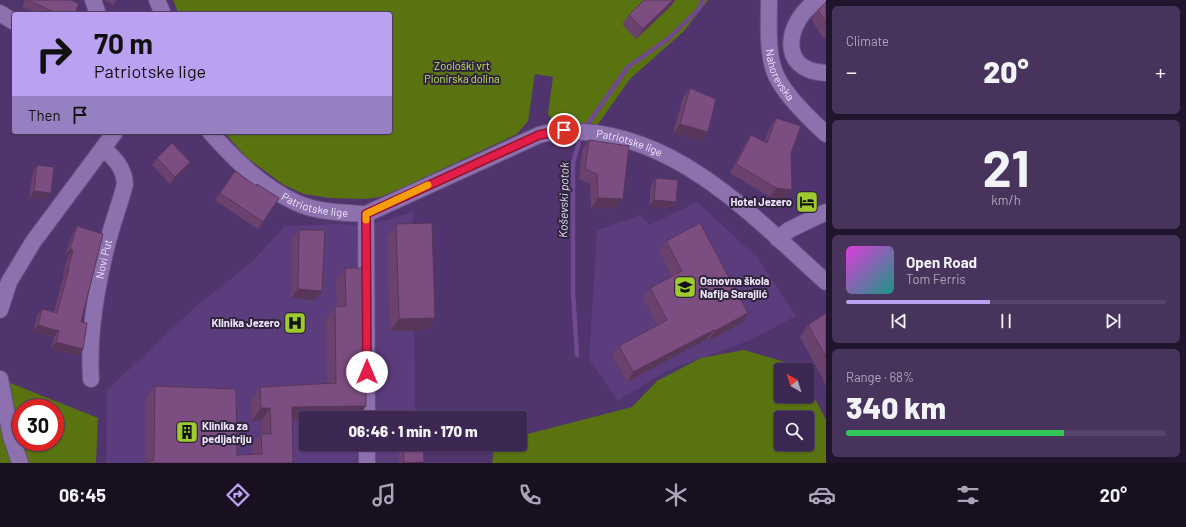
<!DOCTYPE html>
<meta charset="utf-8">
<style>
:root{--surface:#3c2752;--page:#47335c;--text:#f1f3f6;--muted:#aca5b8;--line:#554469;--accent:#bca0f2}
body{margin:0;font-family:Barlow,sans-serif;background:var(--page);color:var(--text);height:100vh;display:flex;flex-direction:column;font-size:15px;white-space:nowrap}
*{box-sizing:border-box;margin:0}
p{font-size:13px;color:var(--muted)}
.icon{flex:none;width:22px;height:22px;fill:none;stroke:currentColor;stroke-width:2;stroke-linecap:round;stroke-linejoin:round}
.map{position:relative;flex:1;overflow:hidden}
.drawer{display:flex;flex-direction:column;gap:6px;padding:6px;background:#21152d;width:360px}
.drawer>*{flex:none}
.top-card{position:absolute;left:12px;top:12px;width:380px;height:122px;border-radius:4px;box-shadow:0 1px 3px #0004,0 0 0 1px var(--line);background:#bca0f2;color:#111;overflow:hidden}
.needle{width:26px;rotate:321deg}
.fabs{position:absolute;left:774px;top:363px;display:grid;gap:8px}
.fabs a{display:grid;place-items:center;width:40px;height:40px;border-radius:4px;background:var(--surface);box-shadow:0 1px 3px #0004,0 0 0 1px var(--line);font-size:20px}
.speed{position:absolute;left:12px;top:399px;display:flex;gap:8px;font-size:20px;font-weight:700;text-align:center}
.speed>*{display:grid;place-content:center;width:52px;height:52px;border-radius:50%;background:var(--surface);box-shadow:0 1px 3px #0004,0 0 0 1px var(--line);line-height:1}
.speed .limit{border:6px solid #d22;background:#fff;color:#111}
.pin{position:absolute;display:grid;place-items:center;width:34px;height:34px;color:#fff;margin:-17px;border:2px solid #fff;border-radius:50%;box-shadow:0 1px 4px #0007}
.me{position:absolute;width:44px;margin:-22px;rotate:0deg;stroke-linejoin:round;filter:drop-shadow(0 0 3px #0008)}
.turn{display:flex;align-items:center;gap:14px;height:84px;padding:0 16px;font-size:18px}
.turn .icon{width:52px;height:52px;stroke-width:2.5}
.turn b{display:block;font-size:28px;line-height:34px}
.then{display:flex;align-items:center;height:38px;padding:0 16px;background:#0003;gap:8px;font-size:15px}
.big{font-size:30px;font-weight:800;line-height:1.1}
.drawer .card{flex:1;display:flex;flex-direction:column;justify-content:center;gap:6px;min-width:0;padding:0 14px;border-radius:6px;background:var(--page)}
.drawer .dial{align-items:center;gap:0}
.dial b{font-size:52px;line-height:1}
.song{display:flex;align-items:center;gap:12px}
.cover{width:48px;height:48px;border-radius:6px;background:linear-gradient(135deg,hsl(300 70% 55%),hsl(170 70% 35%))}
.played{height:4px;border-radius:2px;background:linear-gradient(90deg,var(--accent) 45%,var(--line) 45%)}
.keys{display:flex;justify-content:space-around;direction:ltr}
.heat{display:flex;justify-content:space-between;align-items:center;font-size:22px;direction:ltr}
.charge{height:6px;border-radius:3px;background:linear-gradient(90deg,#34c759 68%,var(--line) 0)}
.trip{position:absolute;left:299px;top:411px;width:228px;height:40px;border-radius:4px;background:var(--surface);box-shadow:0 1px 3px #0004,0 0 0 1px var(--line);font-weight:800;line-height:40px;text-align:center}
.tabs{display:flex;height:64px;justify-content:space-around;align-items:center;background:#181021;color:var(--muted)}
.tabs .icon{width:28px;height:28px}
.tabs .selected{color:var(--accent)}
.tabs b{font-size:18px;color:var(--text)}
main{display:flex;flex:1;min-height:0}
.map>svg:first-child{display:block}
</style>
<main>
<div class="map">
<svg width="826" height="463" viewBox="0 0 826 463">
<rect width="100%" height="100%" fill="#50346d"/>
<g fill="#5b3c7c">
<polygon points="697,202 757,257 796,316 753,339 666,371 618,401 589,360 597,230 641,215 649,225"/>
<polygon points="413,212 415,418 306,418 306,444 416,444 416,463 106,463 107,390 194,308 253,261 285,226 341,224 366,226"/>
</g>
<g fill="#597311" fill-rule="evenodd">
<polygon points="173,0 708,0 684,31 630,79 596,127 552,120 548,114 553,77 535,74 528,121 517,134 406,186 380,197 365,199 329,198 304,194 284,185 247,158 224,132 390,132 390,14 179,14"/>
<path d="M744 350 782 361 792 370H781V396H807V383L808 385 826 420V463H492L495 444H520V436L632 407 657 381 701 358ZM781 418H807V444H781Z"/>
<path d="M0 379 98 418 96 463H0ZM21 408H55V442H21Z"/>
</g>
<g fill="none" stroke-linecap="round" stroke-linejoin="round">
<g stroke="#714990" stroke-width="4.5">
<polyline points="585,128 628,67 668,39 698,10 703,0"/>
<polyline points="577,355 573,292 573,163 581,135"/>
</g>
<g stroke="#664f7d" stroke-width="18">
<g id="minor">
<polyline points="93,0 98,14"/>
<polyline points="157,0 163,14"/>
<path id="s1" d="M769 0C769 22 767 46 773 67 779 90 809 118 826 134"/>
<path d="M818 0C786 20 776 71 826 73"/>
<polyline points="0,13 14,22"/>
<path id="s2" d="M210 132C235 160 262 187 297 203 316 212 345 213 366 214L539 135C546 133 555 131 563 130 569 130 577 132 584 132 683 139 757 220 826 282"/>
<polyline points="366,214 367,418"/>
<polyline points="778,239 789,230 826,212"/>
<polyline points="0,310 9,282 33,242 115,132"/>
<polyline points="0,379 11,436 20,463"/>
<path id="s3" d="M91 379C88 334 96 289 107 245 112 224 120 204 125 184 124 167 114 158 103 148"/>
<polyline points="367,463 367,444"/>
</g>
</g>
<use href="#minor" stroke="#8d71af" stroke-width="16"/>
</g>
<g fill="#6b426e">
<polygon points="25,0 71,0 76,10 84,14 37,14 22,7"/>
<polygon points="104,0 117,0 113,5"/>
<polygon points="644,0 675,0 671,6 636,39 622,24 629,15"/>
<polygon points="826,2 826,37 823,38 811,19 818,10"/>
<polygon points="690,88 708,132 701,141 673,133 683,98"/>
<polygon points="776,118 791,153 786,199 770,197 730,173 745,144 751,135 764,142 770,127"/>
<polygon points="589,140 616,209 591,208 590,184 579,179 582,150"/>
<polygon points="157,158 190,162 186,169 170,184 152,165"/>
<polygon points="37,165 46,200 29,197 33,172"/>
<polygon points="235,171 263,222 258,229 215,200"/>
<polygon points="656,178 671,208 649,206 651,185"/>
<polygon points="396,224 435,318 427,330 390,331 387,237"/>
<polygon points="77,226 83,349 78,356 51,349 54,337 33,332 37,316 42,309 54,312 64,275 63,274 68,257 65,256 73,233"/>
<polygon points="299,230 322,291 315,300 291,298 292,239"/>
<polygon points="666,241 748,313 742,323 708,341 707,339 627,382 612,355 619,346 658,325 643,298 650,288 672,276 659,251"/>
<polygon points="345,268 366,406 358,418 306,418 306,419 292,420 293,463 144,463 145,461 146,398 155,386 237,455 253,455 252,446 261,434 262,434 262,420 252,421 251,400 260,387 327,383 326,319 335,307 337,307 336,280"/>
<polygon points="826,313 826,385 800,337 808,325"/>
<polygon points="398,444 423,444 424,462 423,463 399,463"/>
</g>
<g fill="#57365a">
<polygon points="673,0 675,0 671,6 636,39 643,29"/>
<polygon points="680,124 708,132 701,141 673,133"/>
<polygon points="156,132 180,132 176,137 154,135"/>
<polygon points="190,162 186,169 170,184 175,177"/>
<polygon points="776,188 792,190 786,199 770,197"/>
<polygon points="34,191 51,193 46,200 29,197"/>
<polygon points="598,198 623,199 616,209 591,208"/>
<polygon points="654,200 676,202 671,208 649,206"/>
<polygon points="70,249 73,250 68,257 65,256"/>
<polygon points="68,268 69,268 64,275 63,274"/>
<polygon points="298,289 322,291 315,300 291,298"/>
<polygon points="748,313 742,323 708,341 715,331"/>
<polygon points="435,318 427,330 390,331 399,319"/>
<polygon points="38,325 59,331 54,337 33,332"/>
<polygon points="714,330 707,339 627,382 633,372"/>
<polygon points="56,342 83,349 78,356 51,349"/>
<polygon points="366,406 358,418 306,418 306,419 283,420 292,407"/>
<polygon points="261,408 270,408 262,420 252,421"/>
<polygon points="424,462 423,463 404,463"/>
</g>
<g fill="#7c4d80" stroke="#57365a">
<polygon points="28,0 71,0 79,4 76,10 84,14 51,14 52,11"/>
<polygon points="644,0 673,0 643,29 629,15"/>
<polygon points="826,2 826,23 818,10"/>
<polygon points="690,88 716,99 708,132 680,124"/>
<polygon points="776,118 801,126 791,153 792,190 776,188 736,164 751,135 767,143"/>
<polygon points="589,140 629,146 623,199 598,198 597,174 585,169"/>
<polygon points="172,143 190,162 175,177 157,158"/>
<polygon points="37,165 54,167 51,193 34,191"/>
<polygon points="235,171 256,186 257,184 279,198 263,222 220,193"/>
<polygon points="656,178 678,180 676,202 654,200"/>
<polygon points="432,223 435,318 399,319 396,224"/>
<polygon points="700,223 748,313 715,331 714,330 633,372 619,346 667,320 650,288 682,271 666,241"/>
<polygon points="77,226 103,234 81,322 87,323 83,349 56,342 59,331 38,325 42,309 57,313 69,268 68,268 73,250 70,249"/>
<polygon points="299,230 325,230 322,291 298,289"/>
<polygon points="345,268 366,268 366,406 292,407 293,463 145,463 145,462 154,460 155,386 236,389 237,455 262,454 261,434 271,434 270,408 261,408 260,387 336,383 335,307 346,306"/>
<polygon points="826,313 826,357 808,325"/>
<polygon points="403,444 423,444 424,462 404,463"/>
</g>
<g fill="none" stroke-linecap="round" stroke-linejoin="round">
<g stroke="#92132f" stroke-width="10">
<polyline id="route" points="367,372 366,214 539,135 564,130"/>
</g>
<use href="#route" stroke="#e11d48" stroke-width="7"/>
<polyline stroke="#f59e0b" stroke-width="7" points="366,220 366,214 428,185"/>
</g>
<defs>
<g id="hotel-square" transform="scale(1.15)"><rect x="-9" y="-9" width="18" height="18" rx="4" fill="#9eca2e" stroke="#30243d"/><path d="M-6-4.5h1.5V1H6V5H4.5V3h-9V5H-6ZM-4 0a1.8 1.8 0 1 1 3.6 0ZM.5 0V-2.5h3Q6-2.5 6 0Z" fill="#111"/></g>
<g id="school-square" transform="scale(1.15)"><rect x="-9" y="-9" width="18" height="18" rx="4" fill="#9eca2e" stroke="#30243d"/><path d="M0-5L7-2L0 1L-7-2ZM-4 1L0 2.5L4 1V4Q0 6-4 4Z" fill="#111"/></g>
<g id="hospital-square" transform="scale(1.15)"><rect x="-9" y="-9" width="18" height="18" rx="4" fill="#9eca2e" stroke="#30243d"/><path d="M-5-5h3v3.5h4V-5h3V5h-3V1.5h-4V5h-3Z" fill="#111"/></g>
<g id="building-square" transform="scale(1.15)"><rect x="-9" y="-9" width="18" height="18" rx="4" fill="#9eca2e" stroke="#30243d"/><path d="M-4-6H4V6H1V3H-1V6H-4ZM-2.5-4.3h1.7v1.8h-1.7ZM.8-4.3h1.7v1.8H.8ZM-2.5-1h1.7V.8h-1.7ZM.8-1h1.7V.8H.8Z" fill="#111"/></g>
</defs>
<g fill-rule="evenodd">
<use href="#hotel-square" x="807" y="202"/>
<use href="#school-square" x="685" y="287"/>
<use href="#hospital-square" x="295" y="323"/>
<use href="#building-square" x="187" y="432"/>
</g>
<g text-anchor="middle" stroke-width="4" stroke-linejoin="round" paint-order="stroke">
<g font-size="11" fill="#bce85d" stroke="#30243d">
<text x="462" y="70">Zoološki vrt<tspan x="462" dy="13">Pionirska dolina</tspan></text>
</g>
<g font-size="11" fill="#f0e7fc" stroke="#30243d">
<text dy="4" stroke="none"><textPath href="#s1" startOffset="77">Nahorevska</textPath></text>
<text dy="4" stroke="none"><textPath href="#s2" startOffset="466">Patriotske lige</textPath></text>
<text dy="4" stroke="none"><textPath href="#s2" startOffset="131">Patriotske lige</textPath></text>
<text dy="4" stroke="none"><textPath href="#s3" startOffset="121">Novi Put</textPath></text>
</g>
<g font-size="11" font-weight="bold" fill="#f0e7fc" stroke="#30243d" text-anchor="end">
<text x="792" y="206">Hotel Jezero</text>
<text x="700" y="285" text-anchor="start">Osnovna škola<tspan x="700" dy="13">Nafija Sarajlić</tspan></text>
<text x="280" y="327">Klinika Jezero</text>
<text x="202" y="430" text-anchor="start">Klinika za<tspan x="202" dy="13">pedijatriju</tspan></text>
</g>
<g font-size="12" font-style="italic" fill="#e6dbf4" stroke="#30243d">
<text transform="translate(564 200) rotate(-89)" y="4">Koševski potok</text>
</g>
</g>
</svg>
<div class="fabs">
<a><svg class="needle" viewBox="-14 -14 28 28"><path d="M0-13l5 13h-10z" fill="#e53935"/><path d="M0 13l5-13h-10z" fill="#aca5b8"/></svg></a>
<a><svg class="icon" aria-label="search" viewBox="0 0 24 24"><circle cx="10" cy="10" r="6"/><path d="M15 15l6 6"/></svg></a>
</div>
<div class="speed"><div class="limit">30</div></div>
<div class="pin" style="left:564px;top:130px;background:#d93025"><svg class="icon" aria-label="arrive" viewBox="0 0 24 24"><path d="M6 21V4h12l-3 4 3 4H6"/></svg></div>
<svg class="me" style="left:367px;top:372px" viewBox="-20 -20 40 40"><circle r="19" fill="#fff"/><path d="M0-13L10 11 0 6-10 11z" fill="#e11d48"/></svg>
<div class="trip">06:46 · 1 min · 170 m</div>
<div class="top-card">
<div class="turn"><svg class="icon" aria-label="right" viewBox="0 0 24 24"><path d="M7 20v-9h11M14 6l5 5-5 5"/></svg><div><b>70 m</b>Patriotske lige</div></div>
<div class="then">Then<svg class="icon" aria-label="arrive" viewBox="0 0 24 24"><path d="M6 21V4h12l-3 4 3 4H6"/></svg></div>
</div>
</div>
<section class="drawer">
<div class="card"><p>Climate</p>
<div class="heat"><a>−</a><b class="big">20°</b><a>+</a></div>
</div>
<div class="card dial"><b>21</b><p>km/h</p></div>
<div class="card">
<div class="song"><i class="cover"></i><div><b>Open Road</b><p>Tom Ferris</p></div></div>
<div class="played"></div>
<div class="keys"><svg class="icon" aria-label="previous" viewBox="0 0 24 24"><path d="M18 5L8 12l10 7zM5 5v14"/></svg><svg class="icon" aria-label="pause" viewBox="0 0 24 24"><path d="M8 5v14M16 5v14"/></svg><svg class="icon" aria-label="next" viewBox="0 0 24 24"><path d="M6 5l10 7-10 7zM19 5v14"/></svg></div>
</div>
<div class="card"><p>Range · 68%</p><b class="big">340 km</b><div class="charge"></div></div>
</section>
</main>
<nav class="tabs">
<b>06:45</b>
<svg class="icon selected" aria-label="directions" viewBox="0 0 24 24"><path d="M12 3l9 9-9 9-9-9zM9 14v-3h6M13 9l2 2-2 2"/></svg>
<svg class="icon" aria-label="music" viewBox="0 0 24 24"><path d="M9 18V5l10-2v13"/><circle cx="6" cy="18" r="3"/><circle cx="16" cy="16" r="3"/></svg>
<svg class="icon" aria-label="phone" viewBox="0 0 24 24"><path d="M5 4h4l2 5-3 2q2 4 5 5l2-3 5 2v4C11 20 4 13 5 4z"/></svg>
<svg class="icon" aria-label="climate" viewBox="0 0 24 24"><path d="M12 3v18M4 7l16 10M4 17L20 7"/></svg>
<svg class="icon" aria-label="car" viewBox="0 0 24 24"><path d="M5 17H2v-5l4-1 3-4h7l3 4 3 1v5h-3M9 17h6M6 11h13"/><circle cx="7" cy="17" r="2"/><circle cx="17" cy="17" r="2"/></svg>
<svg class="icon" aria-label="filters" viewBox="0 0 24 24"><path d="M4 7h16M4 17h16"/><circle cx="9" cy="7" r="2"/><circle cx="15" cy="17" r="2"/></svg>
<b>20°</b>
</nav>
